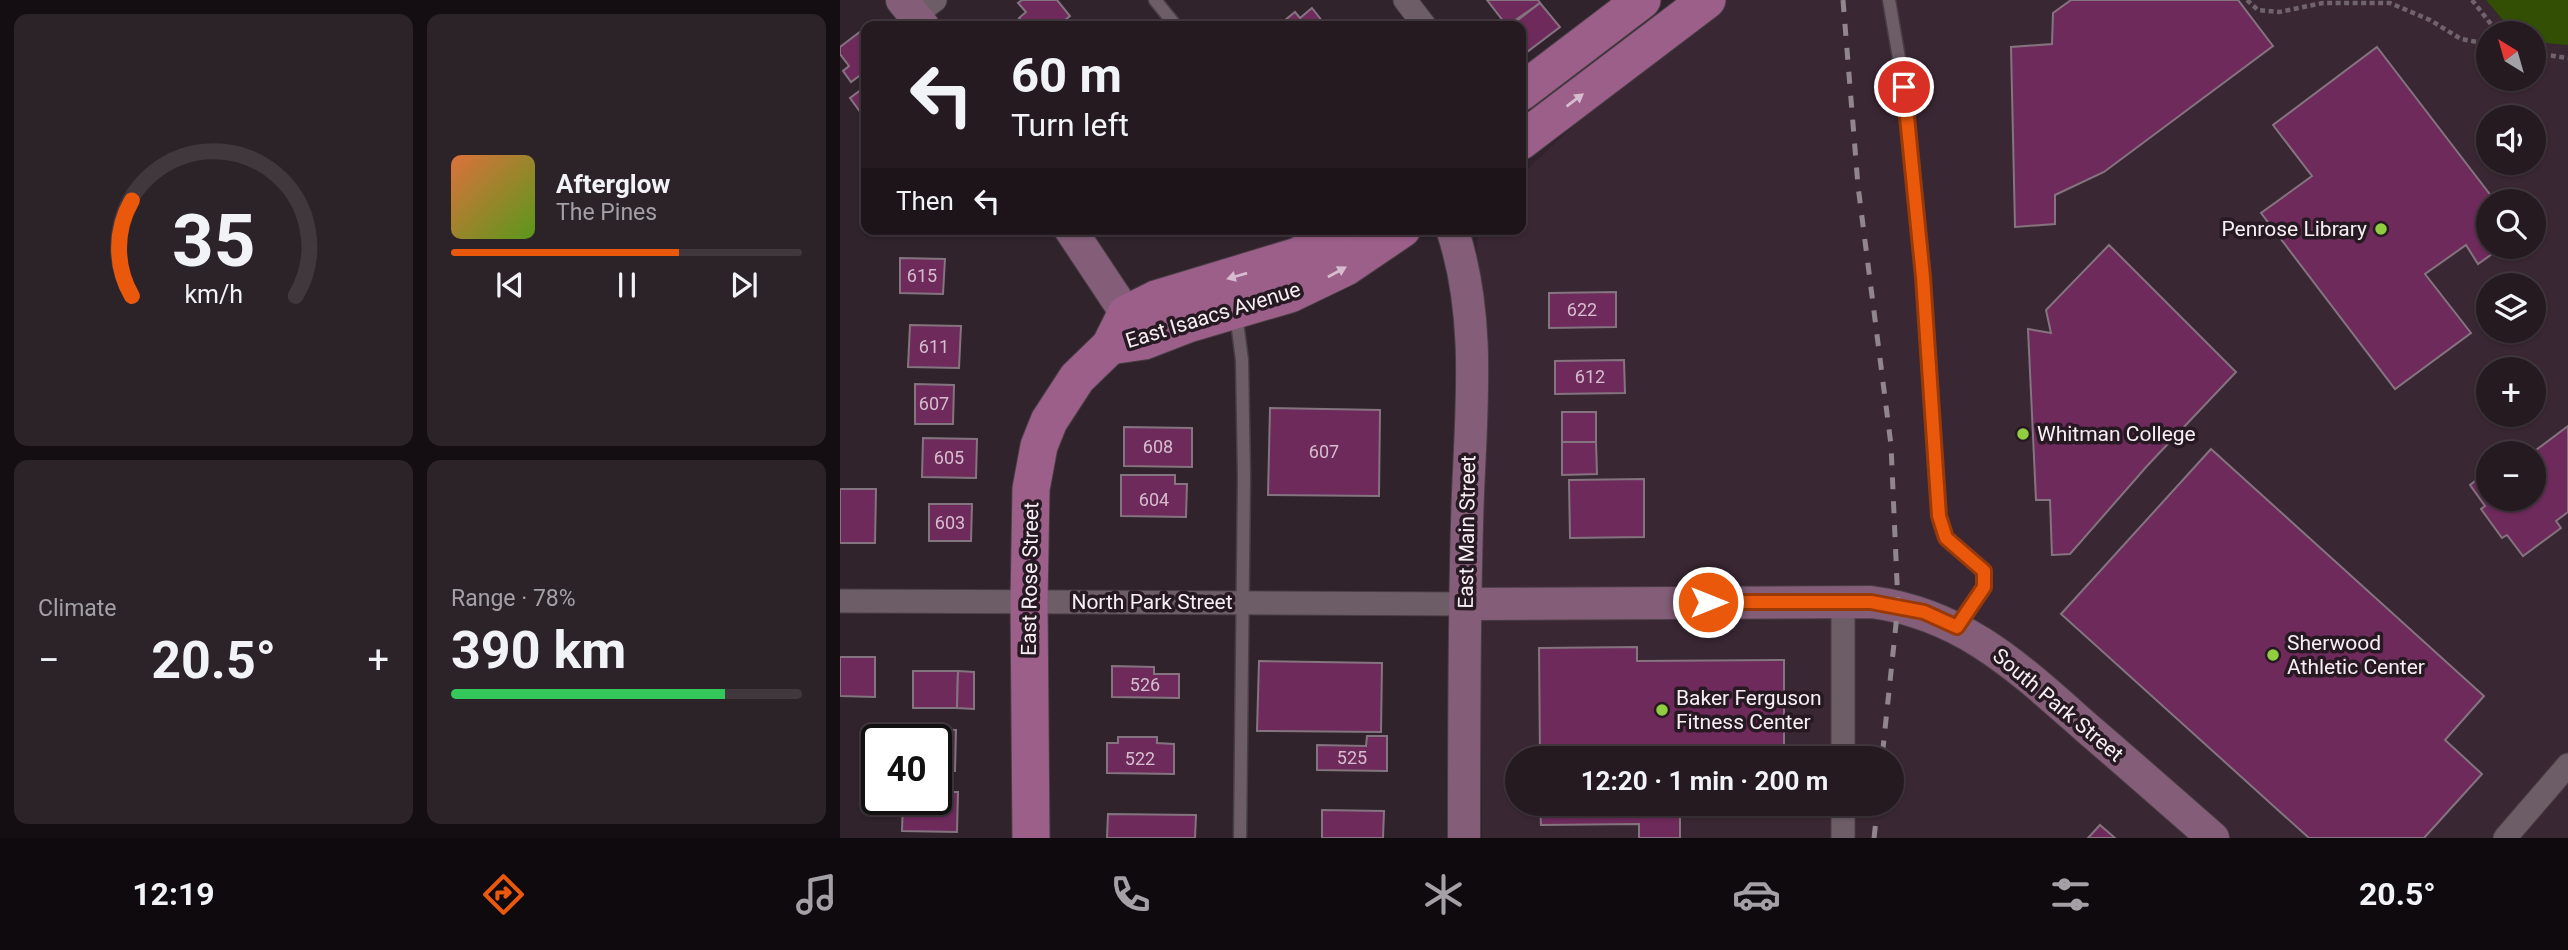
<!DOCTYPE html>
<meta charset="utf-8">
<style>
:root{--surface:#241a20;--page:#2c2329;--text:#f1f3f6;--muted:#a3a1a5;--line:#41383e;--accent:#ea580c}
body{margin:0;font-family:Roboto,sans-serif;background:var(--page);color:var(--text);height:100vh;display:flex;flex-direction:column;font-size:26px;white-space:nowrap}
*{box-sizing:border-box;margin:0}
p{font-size:23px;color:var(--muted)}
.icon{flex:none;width:38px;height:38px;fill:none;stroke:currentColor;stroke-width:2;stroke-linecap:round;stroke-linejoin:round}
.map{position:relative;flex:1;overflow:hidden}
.side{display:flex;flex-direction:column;gap:14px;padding:14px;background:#140e12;width:840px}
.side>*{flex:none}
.top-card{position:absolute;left:21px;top:21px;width:665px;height:214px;border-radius:14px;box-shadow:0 2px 5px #0004,0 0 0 2px var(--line);background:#241a20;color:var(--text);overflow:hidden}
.needle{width:46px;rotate:323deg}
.tools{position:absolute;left:1636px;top:21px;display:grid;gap:14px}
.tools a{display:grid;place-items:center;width:70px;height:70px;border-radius:50%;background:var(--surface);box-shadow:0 2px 5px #0004,0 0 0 2px var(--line);font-size:35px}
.speed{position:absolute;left:21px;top:724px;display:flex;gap:14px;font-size:35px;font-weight:700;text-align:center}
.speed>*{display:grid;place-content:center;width:91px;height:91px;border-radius:50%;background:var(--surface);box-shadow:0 2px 5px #0004,0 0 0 2px var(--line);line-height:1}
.speed .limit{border:4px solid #111;border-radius:10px;background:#fff;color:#111}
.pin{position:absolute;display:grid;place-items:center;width:60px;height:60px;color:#fff;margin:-30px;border:4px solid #fff;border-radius:50%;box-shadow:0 2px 7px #0007}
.me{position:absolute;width:77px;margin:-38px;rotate:90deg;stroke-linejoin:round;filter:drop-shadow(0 0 5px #0008)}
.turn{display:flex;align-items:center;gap:24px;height:147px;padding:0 35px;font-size:32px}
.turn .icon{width:91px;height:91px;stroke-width:2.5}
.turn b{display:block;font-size:49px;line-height:60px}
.then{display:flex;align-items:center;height:66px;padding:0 35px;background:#0003;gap:14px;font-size:26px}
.big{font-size:52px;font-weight:700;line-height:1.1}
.side .tile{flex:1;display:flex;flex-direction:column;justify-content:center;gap:10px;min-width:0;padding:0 24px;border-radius:14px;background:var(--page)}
.side .dial{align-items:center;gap:0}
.dial svg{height:182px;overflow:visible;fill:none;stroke:var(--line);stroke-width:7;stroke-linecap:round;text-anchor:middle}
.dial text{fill:var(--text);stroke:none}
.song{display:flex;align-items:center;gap:21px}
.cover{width:84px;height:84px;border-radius:10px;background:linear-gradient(135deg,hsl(20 70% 55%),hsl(90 70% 35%))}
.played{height:7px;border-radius:4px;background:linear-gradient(90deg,var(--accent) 65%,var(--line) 65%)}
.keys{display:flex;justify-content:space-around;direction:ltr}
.heat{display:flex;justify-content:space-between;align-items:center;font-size:38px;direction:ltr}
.charge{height:10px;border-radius:5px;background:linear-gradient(90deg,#34c759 78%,var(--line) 0)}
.side .tiles{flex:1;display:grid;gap:14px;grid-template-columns:repeat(2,1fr)}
.trip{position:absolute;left:665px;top:746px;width:399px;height:70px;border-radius:35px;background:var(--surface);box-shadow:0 2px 5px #0004,0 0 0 2px var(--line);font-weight:700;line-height:70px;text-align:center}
.dock{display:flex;height:112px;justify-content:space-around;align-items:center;background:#0e0a0d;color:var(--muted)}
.dock .icon{width:49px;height:49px}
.dock .current{color:var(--accent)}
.dock b{font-size:32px;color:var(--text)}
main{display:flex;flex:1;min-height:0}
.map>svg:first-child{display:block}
</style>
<main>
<section class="side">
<div class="tiles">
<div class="tile dial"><svg viewBox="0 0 100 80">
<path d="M14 69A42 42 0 1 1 86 69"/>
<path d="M14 69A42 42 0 0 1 14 27" stroke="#ea580c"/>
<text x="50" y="56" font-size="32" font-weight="700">35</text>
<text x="50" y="72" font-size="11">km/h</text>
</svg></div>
<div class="tile">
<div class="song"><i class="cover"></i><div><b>Afterglow</b><p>The Pines</p></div></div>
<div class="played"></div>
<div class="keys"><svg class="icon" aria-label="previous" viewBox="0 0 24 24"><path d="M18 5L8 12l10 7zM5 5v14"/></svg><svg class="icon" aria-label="pause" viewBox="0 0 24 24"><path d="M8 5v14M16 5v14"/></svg><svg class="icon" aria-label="next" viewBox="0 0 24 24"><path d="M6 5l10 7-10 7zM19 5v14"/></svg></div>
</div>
<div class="tile"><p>Climate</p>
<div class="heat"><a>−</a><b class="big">20.5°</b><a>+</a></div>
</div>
<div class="tile"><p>Range · 78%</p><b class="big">390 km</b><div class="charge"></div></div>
</div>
</section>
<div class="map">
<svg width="1728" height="838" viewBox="0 0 1728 838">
<rect width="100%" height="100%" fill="#30232b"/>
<path fill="#3a2734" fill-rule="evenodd" d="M868 0H1728V838H642L637 229H681V175ZM1648 33H1694V79H1648ZM1648 117H1694V163H1648ZM1648 201H1694V247H1648ZM1648 285H1694V331H1648ZM1648 369H1694V415H1648ZM1648 453H1694V499H1648ZM677 758H1052V803H677Z"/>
<polygon fill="#324f04" points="1646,0 1728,0 1728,45 1694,42 1694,33 1674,33"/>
<g fill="#6e2a5b" stroke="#84747f" stroke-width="2">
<polygon points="182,0 217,0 230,16 217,26 186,26 179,18 186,12 178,3"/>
<polygon points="647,0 698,0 700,3 667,26"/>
<polygon points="1231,0 1398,0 1433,46 1264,172 1215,195 1215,224 1175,227 1171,47 1212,44 1213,13"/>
<polygon points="700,3 720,27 687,52 681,44 681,26 670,26"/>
<polygon points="472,8 486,26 439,25 455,12 460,18"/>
<polygon points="25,28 26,71 11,82 3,71 9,66 0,54 0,47"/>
<polygon points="1537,47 1655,201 1648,201 1648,247 1662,247 1638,264 1626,245 1585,274 1631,333 1555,389 1421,213 1472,176 1433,125"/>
<polygon points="26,86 26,120 10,98"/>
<polygon points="85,229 114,229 114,236 85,235"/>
<polygon points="1269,245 1396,372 1307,466 1230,554 1212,555 1210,500 1196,500 1188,329 1211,333 1206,310"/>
<polygon points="60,258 105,259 103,294 60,293"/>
<polygon points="776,292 776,327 709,328 709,293"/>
<polygon points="70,325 121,326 119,368 68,367"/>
<polygon points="784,360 785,393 715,394 715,361"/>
<polygon points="75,384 114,385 113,424 75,424"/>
<polygon points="430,408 540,410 539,496 428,495"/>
<rect x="722" y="412" width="34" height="30"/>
<polygon points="1728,426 1728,512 1716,521 1721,528 1683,556 1667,535 1662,538 1641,509 1645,506 1630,485 1648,471 1648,499 1694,499 1694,453 1692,453"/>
<polygon points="284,427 352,428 352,467 284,466"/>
<polygon points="83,438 137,439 136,478 82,477"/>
<polygon points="722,442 756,442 757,474 722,475"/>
<polygon points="1371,449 1644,696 1605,740 1642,774 1584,838 1469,838 1221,614"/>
<polygon points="281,475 335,475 335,484 347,484 346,517 281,516"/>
<polygon points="804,479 804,537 730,538 729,480"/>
<polygon points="0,489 36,489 35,543 0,543"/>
<polygon points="89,504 132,504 131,541 89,541"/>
<polygon points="797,647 797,661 944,660 944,758 700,758 699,648"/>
<polygon points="0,657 35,657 35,697 0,696"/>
<polygon points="419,661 542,663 541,732 417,731"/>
<polygon points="272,666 314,667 314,674 339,674 339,698 272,697"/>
<polygon points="73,671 118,671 117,708 73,708"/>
<polygon points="118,671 134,672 134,709 117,708"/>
<polygon points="69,729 116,730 115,771 96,771 96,740 54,740 55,736 70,736"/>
<polygon points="527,736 547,736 547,771 477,770 477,745 526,746"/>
<polygon points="278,737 317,737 317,743 334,744 334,774 267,773 267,743 278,743"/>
<polygon points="96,792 118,792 117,832 62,831 63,800 96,800"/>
<polygon points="700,803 840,803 840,838 799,838 799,824 701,825"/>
<polygon points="482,810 544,811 543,838 482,838"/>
<polygon points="268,814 356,815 355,838 267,838"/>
<polygon points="1260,825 1275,838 1248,838"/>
</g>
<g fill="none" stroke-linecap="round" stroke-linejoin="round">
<g stroke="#493e45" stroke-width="15">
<g id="lane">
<polyline points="315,0 336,26"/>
<polyline points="1049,0 1064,87 1083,277 1099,516 1106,538 1144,571 1144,587 1117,627"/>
<polyline points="396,314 402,360 404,477 400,838"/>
</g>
</g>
<g stroke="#493e45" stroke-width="25">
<g id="street">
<polyline points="565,0 585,26"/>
<polyline points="75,15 95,0"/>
<polyline points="0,601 625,604"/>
<polyline points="1003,602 1003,758"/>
<polyline points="1003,803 1003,838"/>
<polyline points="1665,838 1728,765"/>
</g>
</g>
<g stroke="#493e45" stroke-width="34">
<g id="secondary">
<polyline points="62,0 83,26"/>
<polyline points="230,229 299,333"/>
<path d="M612 229C644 324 629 426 627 524 624 629 624 733 624 838"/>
<path d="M625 604 1031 602C1124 614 1181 670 1248 729 1290 765 1332 802 1373 838"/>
</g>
</g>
<g stroke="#493e45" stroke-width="39">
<g id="primary">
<polyline points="681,92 802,0"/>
<polyline points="681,141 867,0"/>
<polyline points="270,346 304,341 348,324 450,294 506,267 562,229"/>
<polyline points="191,838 189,602 191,489 199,446 209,421 237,378 270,346 286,314 316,299 458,256 503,229"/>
</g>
</g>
<g stroke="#70646c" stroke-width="4.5" stroke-dasharray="5 3.5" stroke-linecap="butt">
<polyline points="1407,0 1418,10 1439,12 1483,3 1550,3 1590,20 1621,39 1648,44"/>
<polyline points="1632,0 1658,33"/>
<polyline points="1694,53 1728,58"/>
</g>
<use href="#lane" stroke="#6c5d67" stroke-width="12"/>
<use href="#street" stroke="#6c5d67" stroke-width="23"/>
<use href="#secondary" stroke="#845e78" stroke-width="32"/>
<use href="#primary" stroke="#9b5f89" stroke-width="37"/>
<g stroke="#91868d" stroke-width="5" stroke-dasharray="12 12" stroke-linecap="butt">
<polyline points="1003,0 1018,186 1051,445 1058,605 1042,758"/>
<polyline points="1034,838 1038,803"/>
</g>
</g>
<defs><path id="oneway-solid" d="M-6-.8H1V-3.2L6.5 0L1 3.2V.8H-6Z" transform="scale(1.75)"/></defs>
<g fill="#d7bccf">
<use href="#oneway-solid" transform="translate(735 100) rotate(-37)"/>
<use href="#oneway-solid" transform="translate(497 272) rotate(-29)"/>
<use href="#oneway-solid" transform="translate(397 276) rotate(164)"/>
</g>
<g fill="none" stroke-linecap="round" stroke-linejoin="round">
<g stroke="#983908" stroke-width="18">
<polyline id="route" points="868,602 1031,602 1084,612 1117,627 1144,587 1144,571 1106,538 1099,516 1083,277 1064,87"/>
</g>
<use href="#route" stroke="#ea580c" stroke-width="12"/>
</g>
<g fill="#91cd40" stroke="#261922" stroke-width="2.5">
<circle cx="1541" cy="229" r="7"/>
<circle cx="1183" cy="434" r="7"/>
<circle cx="1433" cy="655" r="7"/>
<circle cx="822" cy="710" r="7"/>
</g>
<g text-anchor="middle" stroke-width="7" stroke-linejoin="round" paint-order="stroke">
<g font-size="18" fill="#d5bdce">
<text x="82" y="282">615</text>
<text x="742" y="316">622</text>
<text x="94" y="353">611</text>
<text x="750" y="383">612</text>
<text x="94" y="410">607</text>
<text x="318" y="453">608</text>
<text x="484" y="458">607</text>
<text x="109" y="464">605</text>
<text x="314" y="506">604</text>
<text x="110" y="529">603</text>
<text x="305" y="691">526</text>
<text x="512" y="764">525</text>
<text x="300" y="765">522</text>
</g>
<g font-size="21" fill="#f7eef4" stroke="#261922" text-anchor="start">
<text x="1527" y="236" text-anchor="end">Penrose Library</text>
<text x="1197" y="441">Whitman College</text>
<text x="1447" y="650">Sherwood<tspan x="1447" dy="24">Athletic Center</tspan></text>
<text x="836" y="705">Baker Ferguson<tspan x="836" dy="24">Fitness Center</tspan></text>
</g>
<g font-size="21" fill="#f7eef4" stroke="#261922">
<text transform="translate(373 315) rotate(-17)" y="7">East Isaacs Avenue</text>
<text transform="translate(627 532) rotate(-89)" y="7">East Main Street</text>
<text transform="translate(190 579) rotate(-89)" y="7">East Rose Street</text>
<text x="312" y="609">North Park Street</text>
<text transform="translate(1218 705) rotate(40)" y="7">South Park Street</text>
</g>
</g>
</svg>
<div class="tools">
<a><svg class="needle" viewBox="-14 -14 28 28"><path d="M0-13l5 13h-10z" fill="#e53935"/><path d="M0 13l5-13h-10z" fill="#a3a1a5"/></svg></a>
<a><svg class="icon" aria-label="sound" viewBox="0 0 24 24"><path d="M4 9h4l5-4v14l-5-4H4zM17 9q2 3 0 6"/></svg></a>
<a><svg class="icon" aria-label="search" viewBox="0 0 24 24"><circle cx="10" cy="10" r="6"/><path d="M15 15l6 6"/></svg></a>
<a><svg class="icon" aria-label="layers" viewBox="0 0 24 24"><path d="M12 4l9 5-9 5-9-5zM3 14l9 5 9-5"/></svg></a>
<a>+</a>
<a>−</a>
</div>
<div class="speed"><div class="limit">40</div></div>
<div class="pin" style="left:1064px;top:87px;background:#d93025"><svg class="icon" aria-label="arrive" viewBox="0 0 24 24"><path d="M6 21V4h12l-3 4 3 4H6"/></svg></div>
<svg class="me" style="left:868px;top:602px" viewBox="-20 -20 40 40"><circle r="17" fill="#ea580c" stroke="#fff" stroke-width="3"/><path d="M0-11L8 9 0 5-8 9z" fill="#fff"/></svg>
<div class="trip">12:20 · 1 min · 200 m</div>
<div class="top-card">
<div class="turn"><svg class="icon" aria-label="left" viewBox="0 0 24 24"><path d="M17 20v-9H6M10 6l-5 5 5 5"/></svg><div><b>60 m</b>Turn left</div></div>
<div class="then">Then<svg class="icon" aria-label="left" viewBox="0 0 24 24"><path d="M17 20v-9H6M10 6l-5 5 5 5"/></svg></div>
</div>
</div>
</main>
<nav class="dock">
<b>12:19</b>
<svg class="icon current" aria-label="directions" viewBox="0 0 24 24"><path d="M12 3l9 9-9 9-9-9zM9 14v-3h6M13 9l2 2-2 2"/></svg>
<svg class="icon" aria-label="music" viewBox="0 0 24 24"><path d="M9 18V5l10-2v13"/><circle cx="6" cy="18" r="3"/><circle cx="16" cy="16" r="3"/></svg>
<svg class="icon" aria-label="phone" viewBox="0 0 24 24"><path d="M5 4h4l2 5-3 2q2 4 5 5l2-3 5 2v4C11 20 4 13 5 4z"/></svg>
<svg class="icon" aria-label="climate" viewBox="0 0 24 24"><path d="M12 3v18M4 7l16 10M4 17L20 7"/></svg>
<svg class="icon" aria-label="car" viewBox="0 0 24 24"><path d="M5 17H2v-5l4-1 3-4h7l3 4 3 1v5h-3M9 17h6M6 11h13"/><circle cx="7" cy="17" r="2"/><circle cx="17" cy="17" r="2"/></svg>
<svg class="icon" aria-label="filters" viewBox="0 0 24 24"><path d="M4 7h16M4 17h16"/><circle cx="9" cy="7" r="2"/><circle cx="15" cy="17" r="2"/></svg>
<b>20.5°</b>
</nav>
